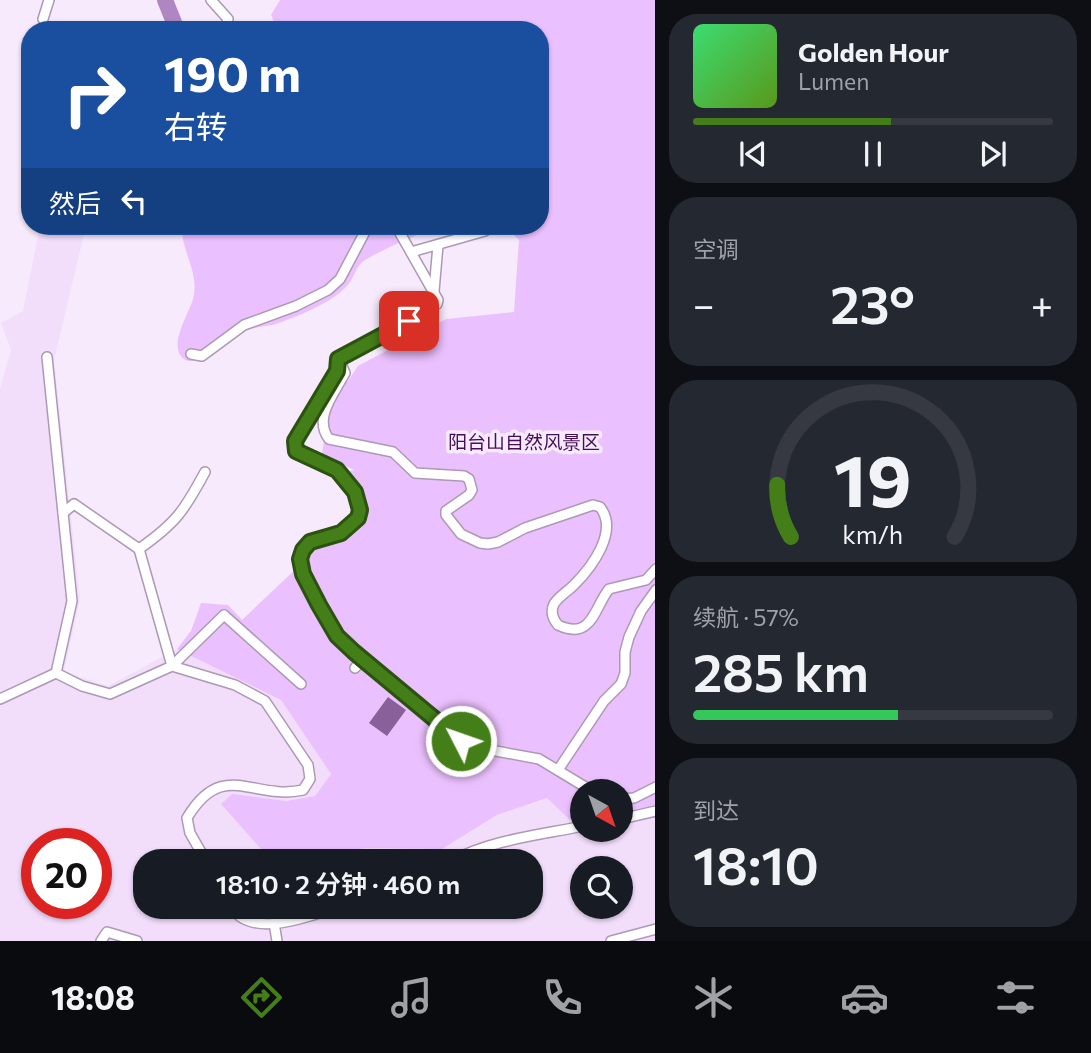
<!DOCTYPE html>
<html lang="zh">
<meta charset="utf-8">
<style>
:root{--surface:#171b24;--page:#242831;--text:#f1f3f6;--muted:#9ea1a6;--line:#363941;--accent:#447e18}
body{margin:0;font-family:Commissioner,"Noto Sans SC",sans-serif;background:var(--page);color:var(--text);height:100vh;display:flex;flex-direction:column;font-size:26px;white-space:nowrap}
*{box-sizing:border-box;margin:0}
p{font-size:23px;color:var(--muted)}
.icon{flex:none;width:38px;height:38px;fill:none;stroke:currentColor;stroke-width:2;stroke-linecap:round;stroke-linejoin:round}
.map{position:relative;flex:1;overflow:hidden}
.side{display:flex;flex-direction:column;gap:14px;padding:14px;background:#0d0f14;width:436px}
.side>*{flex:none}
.hud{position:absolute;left:21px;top:21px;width:528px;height:214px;border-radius:28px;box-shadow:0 2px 5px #0004;background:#1a4fa0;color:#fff;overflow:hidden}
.needle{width:46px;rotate:140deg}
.buttons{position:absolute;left:570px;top:779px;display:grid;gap:14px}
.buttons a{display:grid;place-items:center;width:63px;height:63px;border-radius:50%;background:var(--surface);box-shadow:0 2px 5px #0004;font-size:35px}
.speed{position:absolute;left:21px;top:828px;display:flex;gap:14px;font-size:35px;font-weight:700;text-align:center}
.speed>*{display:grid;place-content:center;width:91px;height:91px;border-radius:50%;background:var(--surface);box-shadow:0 2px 5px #0004;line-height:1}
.speed .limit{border:10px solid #d22;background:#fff;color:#111}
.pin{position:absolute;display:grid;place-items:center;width:60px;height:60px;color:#fff;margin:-30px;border-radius:14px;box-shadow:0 4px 10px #0006}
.me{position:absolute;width:77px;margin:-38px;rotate:311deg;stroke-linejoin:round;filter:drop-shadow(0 0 5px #0008)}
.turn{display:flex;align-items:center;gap:24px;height:147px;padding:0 28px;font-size:32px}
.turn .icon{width:91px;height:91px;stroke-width:2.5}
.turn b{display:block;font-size:49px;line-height:60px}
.then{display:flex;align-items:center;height:66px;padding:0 28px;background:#0003;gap:14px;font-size:26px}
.big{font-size:52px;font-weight:600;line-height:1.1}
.side .widget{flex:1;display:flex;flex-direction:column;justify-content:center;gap:10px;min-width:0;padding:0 24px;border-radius:28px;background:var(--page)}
.side .dial{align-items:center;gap:0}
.dial svg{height:182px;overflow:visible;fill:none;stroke:var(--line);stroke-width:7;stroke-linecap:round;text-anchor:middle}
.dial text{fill:var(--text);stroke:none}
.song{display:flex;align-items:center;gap:21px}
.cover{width:84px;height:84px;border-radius:10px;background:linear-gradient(135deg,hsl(140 70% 55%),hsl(90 70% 35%))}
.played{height:7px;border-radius:4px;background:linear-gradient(90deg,var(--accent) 55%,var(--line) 55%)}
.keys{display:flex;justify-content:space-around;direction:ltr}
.heat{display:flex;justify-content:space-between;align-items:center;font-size:38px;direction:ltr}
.charge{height:10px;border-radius:5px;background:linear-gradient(90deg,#34c759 57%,var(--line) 0)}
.trip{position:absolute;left:133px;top:849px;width:410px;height:70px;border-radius:28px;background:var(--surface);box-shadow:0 2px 5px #0004;font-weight:600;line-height:70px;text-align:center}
.tab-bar{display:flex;height:112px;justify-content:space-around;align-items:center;background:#090b0e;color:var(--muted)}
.tab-bar .icon{width:49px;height:49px}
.tab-bar .active{color:var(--accent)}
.tab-bar b{font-size:32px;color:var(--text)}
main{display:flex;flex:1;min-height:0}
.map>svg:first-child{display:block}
</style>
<main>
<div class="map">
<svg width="656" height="941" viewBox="0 0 656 941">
<rect width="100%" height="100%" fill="#f6eafc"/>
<path fill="#f2defb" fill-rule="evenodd" d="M40 226H86L54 360 80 599 64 672 108 686 177 649 281 700 331 774 315 796 286 801 260 798 221 804 269 858 367 848 442 849 497 815 548 798 570 820 583 818V830H621V812L655 806V941H0V388L11 350 1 323 23 311ZM37 844H96V903H37ZM145 861H530V906H145ZM583 868H621V906H583Z"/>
<g fill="#ebc0fe">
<polygon points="280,0 655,0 655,806 621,812 621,791 583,791 583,818 570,820 547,798 497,815 442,849 367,848 269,858 221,804 232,794 286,801 315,796 331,774 281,700 177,649 191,631 201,603 228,605 242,620 300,565 296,556 307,541 337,531 357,511 356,496 338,474 354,470 322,454 325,435 319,429 321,416 338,389 348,381 358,366 446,319 514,312 519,240 505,226 541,226 541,30 278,30 271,15"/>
<path d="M182 226H437C413 237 387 247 365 260 356 265 354 279 347 286 330 304 298 316 276 324 264 327 251 327 239 333 227 339 197 369 184 359 167 346 189 314 193 299 200 272 181 252 182 226Z"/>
</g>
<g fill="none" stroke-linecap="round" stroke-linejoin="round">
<polyline stroke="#b086c2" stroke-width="16" points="165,0 177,30"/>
</g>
<polygon fill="#89609a" points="388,697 406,710 387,736 369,723"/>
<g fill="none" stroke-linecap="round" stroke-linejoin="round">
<g stroke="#ac99b5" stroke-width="12">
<g id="minor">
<polyline points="211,0 228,19 225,30"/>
<polyline points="43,19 49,0"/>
<polyline points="504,226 520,226"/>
<polyline points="411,252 485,231 493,226"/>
<polyline points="434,291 438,245"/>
<polyline points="191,354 202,356 244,325 296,306 328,290 340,279 368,226"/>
<path d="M47 357 72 601 56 673 82 686 110 694 172 666 235 685 265 701 308 765 310 779 303 790C253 801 223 758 187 818L190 833 206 861"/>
<path d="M339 359 345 373C334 394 313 418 329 439L393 452 415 473 464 476 469 479 472 490 469 495 446 511V515L461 534 480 543 488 544 498 542 525 528 593 505 600 507C619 531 592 567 574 585 568 591 558 597 554 604 550 612 553 619 558 625 592 641 594 608 609 589L646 580 656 569"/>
<path d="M205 472C184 511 176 523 139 549L172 666 224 615 301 684"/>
<polyline points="63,513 74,504 139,549"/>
<path d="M363 659C354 652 346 645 339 637 325 621 285 558 310 543 318 537 331 538 340 533 370 518 359 484 335 469 323 461 308 458 296 451L295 441 337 371 339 359 437 304 438 300 396 226"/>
<polyline points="355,668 363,659 469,746 539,759 592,791"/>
<polyline points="0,699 56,673"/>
<polyline points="558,770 604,701 621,684 625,673 625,652 629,637 641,611 656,590"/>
<polyline points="621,799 634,798 656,787"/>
<polyline points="621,819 656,811"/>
<path d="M452 861C490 840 540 835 583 826"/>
<path d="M231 906C250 941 312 915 341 906"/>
<polyline points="274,923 277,941"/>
<polyline points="101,941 107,932 137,941"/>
<polyline points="611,941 656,929"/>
</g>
</g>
<use href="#minor" stroke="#fff" stroke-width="9"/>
</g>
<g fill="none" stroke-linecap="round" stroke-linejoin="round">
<g stroke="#2c5210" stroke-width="18">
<polyline id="route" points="409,321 338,359 337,371 295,441 296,451 337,470 355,492 360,510 358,518 341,533 310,542 303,550 300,559 303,574 319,605 337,636 354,652 461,741"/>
</g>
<use href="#route" stroke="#447e18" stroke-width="12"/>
</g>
<g text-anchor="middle" stroke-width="7" stroke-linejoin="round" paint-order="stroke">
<g font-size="19" fill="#460f5a" stroke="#f6eafc">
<text x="524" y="449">阳台山自然风景区</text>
</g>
</g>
</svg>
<div class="buttons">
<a><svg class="needle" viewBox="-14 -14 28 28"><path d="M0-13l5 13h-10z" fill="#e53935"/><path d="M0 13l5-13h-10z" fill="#9ea1a6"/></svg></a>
<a><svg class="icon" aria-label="search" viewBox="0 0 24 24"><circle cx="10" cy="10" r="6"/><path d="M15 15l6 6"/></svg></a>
</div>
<div class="speed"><div class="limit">20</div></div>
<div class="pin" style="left:409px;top:321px;background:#d93025"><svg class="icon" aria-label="arrive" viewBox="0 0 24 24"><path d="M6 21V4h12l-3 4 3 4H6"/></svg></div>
<svg class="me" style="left:461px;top:741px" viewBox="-20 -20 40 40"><circle r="17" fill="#447e18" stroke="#fff" stroke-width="3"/><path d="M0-11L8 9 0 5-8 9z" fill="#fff"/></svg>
<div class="trip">18:10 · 2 分钟 · 460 m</div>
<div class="hud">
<div class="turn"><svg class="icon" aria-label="right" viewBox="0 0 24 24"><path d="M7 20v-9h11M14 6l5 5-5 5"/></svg><div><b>190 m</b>右转</div></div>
<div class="then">然后<svg class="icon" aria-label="left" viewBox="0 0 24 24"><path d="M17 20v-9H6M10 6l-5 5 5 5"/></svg></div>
</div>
</div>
<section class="side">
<div class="widget">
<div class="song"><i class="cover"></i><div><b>Golden Hour</b><p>Lumen</p></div></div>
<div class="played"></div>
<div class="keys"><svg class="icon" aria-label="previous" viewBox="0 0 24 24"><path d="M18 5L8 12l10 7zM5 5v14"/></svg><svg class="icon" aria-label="pause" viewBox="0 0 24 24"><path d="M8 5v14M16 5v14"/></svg><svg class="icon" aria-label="next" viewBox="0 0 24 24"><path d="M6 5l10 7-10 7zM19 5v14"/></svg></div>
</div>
<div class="widget"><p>空调</p>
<div class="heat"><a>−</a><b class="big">23°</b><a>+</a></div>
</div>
<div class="widget dial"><svg viewBox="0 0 100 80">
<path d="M14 69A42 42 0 1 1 86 69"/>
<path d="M14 69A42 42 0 0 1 8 46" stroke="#447e18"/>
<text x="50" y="56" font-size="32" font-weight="700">19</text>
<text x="50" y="72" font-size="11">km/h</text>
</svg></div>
<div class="widget"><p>续航 · 57%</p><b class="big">285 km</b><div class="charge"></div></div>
<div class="widget"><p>到达</p><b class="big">18:10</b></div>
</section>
</main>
<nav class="tab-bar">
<b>18:08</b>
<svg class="icon active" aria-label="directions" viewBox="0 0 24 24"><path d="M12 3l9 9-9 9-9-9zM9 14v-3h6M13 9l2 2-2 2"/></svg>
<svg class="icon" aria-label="music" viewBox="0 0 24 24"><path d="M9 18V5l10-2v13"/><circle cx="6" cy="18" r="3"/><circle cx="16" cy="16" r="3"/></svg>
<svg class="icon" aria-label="phone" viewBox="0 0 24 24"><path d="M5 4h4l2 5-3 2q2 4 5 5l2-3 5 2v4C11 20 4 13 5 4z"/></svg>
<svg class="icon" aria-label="climate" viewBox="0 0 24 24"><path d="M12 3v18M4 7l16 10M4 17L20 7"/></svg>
<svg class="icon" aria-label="car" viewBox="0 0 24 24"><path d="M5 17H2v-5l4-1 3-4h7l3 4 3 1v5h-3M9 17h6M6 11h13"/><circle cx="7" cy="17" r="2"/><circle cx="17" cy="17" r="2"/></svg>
<svg class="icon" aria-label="filters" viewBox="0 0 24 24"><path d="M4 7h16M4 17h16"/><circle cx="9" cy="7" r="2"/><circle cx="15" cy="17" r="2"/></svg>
</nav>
